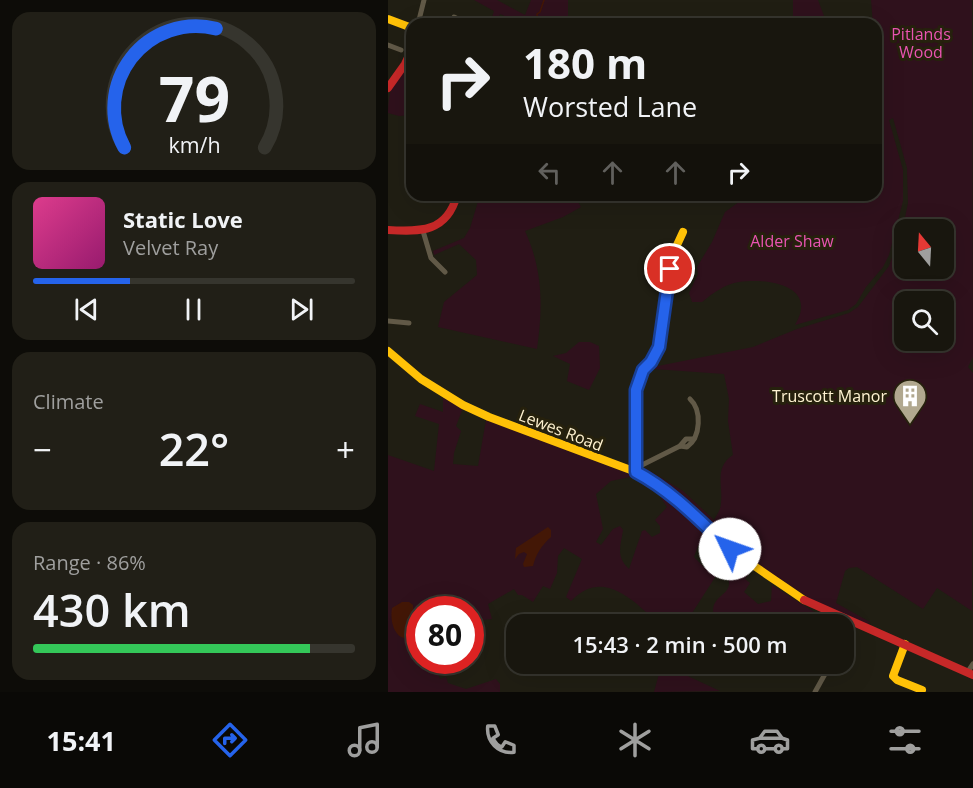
<!DOCTYPE html>
<meta charset="utf-8">
<style>
:root{--surface:#18160e;--page:#211f17;--text:#f1f3f6;--muted:#9f9f9e;--line:#36352e;--accent:#2563eb}
body{margin:0;font-family:"Open Sans",sans-serif;background:var(--page);color:var(--text);height:100vh;display:flex;flex-direction:column;font-size:22px;white-space:nowrap}
*{box-sizing:border-box;margin:0}
p{font-size:20px;color:var(--muted)}
.icon{flex:none;width:33px;height:33px;fill:none;stroke:currentColor;stroke-width:2;stroke-linecap:round;stroke-linejoin:round}
.map{position:relative;flex:1;overflow:hidden}
.side{display:flex;flex-direction:column;gap:12px;padding:12px;background:#0d0c08;width:388px}
.side>*{flex:none}
.top-card{position:absolute;left:18px;top:18px;width:476px;height:183px;border-radius:18px;box-shadow:0 6px 24px #0002,0 0 0 2px var(--line);background:#18160e;color:var(--text);overflow:hidden}
.needle{width:39px;rotate:342deg}
.buttons{position:absolute;left:506px;top:219px;display:grid;gap:12px}
.buttons a{display:grid;place-items:center;width:60px;height:60px;border-radius:12px;background:var(--surface);box-shadow:0 6px 24px #0002,0 0 0 2px var(--line);font-size:30px}
.speed{position:absolute;left:18px;top:596px;display:flex;gap:12px;font-size:30px;font-weight:700;text-align:center}
.speed>*{display:grid;place-content:center;width:78px;height:78px;border-radius:50%;background:var(--surface);box-shadow:0 6px 24px #0002,0 0 0 2px var(--line);line-height:1}
.speed .limit{border:9px solid #d22;background:#fff;color:#111}
.pin{position:absolute;display:grid;place-items:center;width:51px;height:51px;color:#fff;margin:-26px;border:3px solid #fff;border-radius:50%;box-shadow:0 2px 6px #0007}
.me{position:absolute;width:66px;margin:-33px;rotate:312deg;stroke-linejoin:round;filter:drop-shadow(0 0 4px #0008)}
.turn{display:flex;align-items:center;gap:21px;height:126px;padding:0 18px;font-size:27px}
.turn .icon{width:78px;height:78px;stroke-width:2.5}
.turn b{display:block;font-size:42px;line-height:51px}
.lanes{display:flex;align-items:center;height:57px;padding:0 18px;background:#0003;justify-content:center;gap:30px;direction:ltr}
.lanes .off{opacity:.35}
.big{font-size:45px;font-weight:600;line-height:1.1}
.side .card{flex:1;display:flex;flex-direction:column;justify-content:center;gap:9px;min-width:0;padding:0 21px;border-radius:18px;background:var(--page)}
.side .dial{align-items:center;gap:0}
.dial svg{height:156px;overflow:visible;fill:none;stroke:var(--line);stroke-width:7;stroke-linecap:round;text-anchor:middle}
.dial text{fill:var(--text);stroke:none}
.song{display:flex;align-items:center;gap:18px}
.cover{width:72px;height:72px;border-radius:9px;background:linear-gradient(135deg,hsl(330 70% 55%),hsl(320 70% 35%))}
.played{height:6px;border-radius:3px;background:linear-gradient(90deg,var(--accent) 30%,var(--line) 30%)}
.keys{display:flex;justify-content:space-around;direction:ltr}
.heat{display:flex;justify-content:space-between;align-items:center;font-size:33px;direction:ltr}
.charge{height:9px;border-radius:4px;background:linear-gradient(90deg,#34c759 86%,var(--line) 0)}
.trip{position:absolute;left:118px;top:614px;width:348px;height:60px;border-radius:18px;background:var(--surface);box-shadow:0 6px 24px #0002,0 0 0 2px var(--line);font-weight:600;line-height:60px;text-align:center}
.menu{display:flex;height:96px;justify-content:space-around;align-items:center;background:#0a0906;color:var(--muted)}
.menu .icon{width:42px;height:42px}
.menu .on{color:var(--accent)}
.menu b{font-size:27px;color:var(--text)}
main{display:flex;flex:1;min-height:0}
.map>svg:first-child{display:block}
</style>
<main>
<section class="side">
<div class="card dial"><svg viewBox="0 0 100 80">
<path d="M14 69A42 42 0 1 1 86 69"/>
<path d="M14 69A42 42 0 0 1 61 8" stroke="#2563eb"/>
<text x="50" y="56" font-size="32" font-weight="700">79</text>
<text x="50" y="72" font-size="11">km/h</text>
</svg></div>
<div class="card">
<div class="song"><i class="cover"></i><div><b>Static Love</b><p>Velvet Ray</p></div></div>
<div class="played"></div>
<div class="keys"><svg class="icon" aria-label="previous" viewBox="0 0 24 24"><path d="M18 5L8 12l10 7zM5 5v14"/></svg><svg class="icon" aria-label="pause" viewBox="0 0 24 24"><path d="M8 5v14M16 5v14"/></svg><svg class="icon" aria-label="next" viewBox="0 0 24 24"><path d="M6 5l10 7-10 7zM19 5v14"/></svg></div>
</div>
<div class="card"><p>Climate</p>
<div class="heat"><a>−</a><b class="big">22°</b><a>+</a></div>
</div>
<div class="card"><p>Range · 86%</p><b class="big">430 km</b><div class="charge"></div></div>
</section>
<div class="map">
<svg width="585" height="692" viewBox="0 0 585 692">
<rect width="100%" height="100%" fill="#201e13"/>
<g fill="#2f111c" fill-rule="evenodd">
<polygon points="86,0 109,0 137,15 143,0 180,0 180,24 136,24 112,14 109,24 102,24 106,11"/>
<polygon points="405,0 430,0 439,24 405,24"/>
<path d="M483 0H584L585 357 580 367 585 373 584 611 549 588 535 609 469 567 461 568 457 571 448 603 482 622 480 625 421 598 369 564 255 473 257 468 295 491 326 520C329 515 333 509 333 503 335 485 326 467 345 455L340 421 341 399 336 374 266 369 265 367 365 347 409 329 461 313 470 307 501 266 515 227 520 203 519 168 505 118 501 120 515 170V201L501 255 495 267 478 287 468 304 460 310 407 325C431 285 379 278 351 282 337 284 325 293 314 302H304L301 293 310 274 309 267 324 242 337 212 351 202 350 195H488V68L490 69C492 62 488 35 488 24H485ZM516 230H555V268H516ZM516 302H555V340H516Z"/>
<path d="M21 71 24 72V115L11 116 0 113C0 98 3 75 21 71Z"/>
<path d="M92 195H186L193 207 175 217 137 231C155 271 155 306 149 349L50 327 56 302 89 275 88 260 71 244 46 255 45 251 76 238 82 228Z"/>
<polygon points="191,342 202,342 211,346 212,368 201,390 179,381 182,364 165,356 178,353"/>
<path d="M55 396 75 408 68 426 73 431 66 453 65 464 90 466 98 420 247 476 223 481 208 494 215 529 208 542 213 545 225 529 232 526 235 530C233 545 227 556 241 569L254 531 257 530 264 537 272 533V526L267 520 279 507 273 498 275 494 319 533 310 546 306 557 319 570 340 552 363 571 357 579 362 583 356 592 370 604 383 601 384 585 428 613 425 624H355L351 620 352 617 347 615 337 620H329L326 617C319 590 357 597 333 568L297 624H269C264 616 256 611 249 604 226 586 206 578 183 601L178 597 194 559 176 548 170 556 169 573 162 589 155 586 145 602 134 595H130L126 589 100 604 104 619 95 620 83 617 82 609H32V660H55L47 663 52 679 58 677 60 683 78 689 108 679 112 684V692H0V455L46 471 51 424 27 416 32 404 55 412Z"/>
<polygon points="274,663 284,663 291,672 332,691 266,692"/>
</g>
<g fill="#431706">
<path d="M160 527 163 530V537C153 546 148 554 145 566L136 567 135 564 139 554 136 552 131 554 127 559 128 548Z"/>
<path d="M14 602H21L25 605C25 610 26 626 24 630 19 648 0 633 4 608Z"/>
</g>
<g fill="none" stroke-linecap="round" stroke-linejoin="round">
<polyline stroke="#431706" stroke-width="1.5" points="150,24 149,14 152,12 156,0"/>
<g stroke="#615947" stroke-width="5">
<polyline points="66,17 76,22"/>
<polyline points="30,24 36,0"/>
<polyline points="0,45 13,50"/>
<polyline points="35,231 43,258 57,272"/>
<polyline points="0,321 21,323"/>
<polyline points="292,446 298,439 306,439"/>
<path d="M248 468 292 446 299 447C313 437 314 410 302 399"/>
<polyline points="579,673 585,664"/>
<polyline points="427,692 437,674 440,663"/>
</g>
<g stroke="#ffc107" stroke-width="8">
<polyline points="0,19 24,28"/>
<path d="M0 351 33 379 75 405 101 417 248 472C284 493 311 523 343 549 366 567 392 583 416 600"/>
<polyline points="248,472 248,390 255,370 263,362 271,347 284,256 295,232"/>
<polyline points="517,644 505,676 509,680 534,690"/>
</g>
<g stroke="#c62828" stroke-width="8">
<polyline points="0,88 17,64 24,49"/>
<path d="M0 230C33 232 59 232 69 195"/>
<polyline points="416,600 585,675"/>
</g>
</g>
<g fill="none" stroke-linecap="round" stroke-linejoin="round">
<g stroke="#184099" stroke-width="15">
<path id="route" d="M282 269 271 347 263 362 255 370 248 390V472C284 491 313 522 342 549"/>
</g>
<use href="#route" stroke="#2563eb" stroke-width="10"/>
</g>
<defs>
<g id="building-pin" transform="scale(1.725)"><path d="M0 17L-7.5 6A9.5 9.5 0 1 1 7.5 6Z" fill="#b1a88f" stroke="#26210d"/><path d="M-4-6H4V6H1V3H-1V6H-4ZM-2.5-4.3h1.7v1.8h-1.7ZM.8-4.3h1.7v1.8H.8ZM-2.5-1h1.7V.8h-1.7ZM.8-1h1.7V.8H.8Z" fill="#fff"/></g>
</defs>
<g fill-rule="evenodd">
<use href="#building-pin" x="522" y="396"/>
</g>
<g text-anchor="middle" stroke-width="6" stroke-linejoin="round" paint-order="stroke">
<g font-size="16" fill="#ea54b2" stroke="#26210d">
<text x="533" y="40">Pitlands<tspan x="533" dy="18">Wood</tspan></text>
<text x="404" y="247">Alder Shaw</text>
</g>
<g font-size="16" fill="#fff3d2" stroke="#26210d" text-anchor="end">
<text x="499" y="402">Truscott Manor</text>
</g>
<g font-size="16" fill="#fff3d2" stroke="#26210d">
<text transform="translate(173 430) rotate(21)" y="6">Lewes Road</text>
</g>
</g>
</svg>
<div class="buttons">
<a><svg class="needle" viewBox="-14 -14 28 28"><path d="M0-13l5 13h-10z" fill="#e53935"/><path d="M0 13l5-13h-10z" fill="#9f9f9e"/></svg></a>
<a><svg class="icon" aria-label="search" viewBox="0 0 24 24"><circle cx="10" cy="10" r="6"/><path d="M15 15l6 6"/></svg></a>
</div>
<div class="speed"><div class="limit">80</div></div>
<div class="pin" style="left:282px;top:269px;background:#d93025"><svg class="icon" aria-label="arrive" viewBox="0 0 24 24"><path d="M6 21V4h12l-3 4 3 4H6"/></svg></div>
<svg class="me" style="left:342px;top:549px" viewBox="-20 -20 40 40"><circle r="19" fill="#fff"/><path d="M0-13L10 11 0 6-10 11z" fill="#2563eb"/></svg>
<div class="trip">15:43 · 2 min · 500 m</div>
<div class="top-card">
<div class="turn"><svg class="icon" aria-label="right" viewBox="0 0 24 24"><path d="M7 20v-9h11M14 6l5 5-5 5"/></svg><div><b>180 m</b>Worsted Lane</div></div>
<div class="lanes"><svg class="icon off" aria-label="left" viewBox="0 0 24 24"><path d="M17 20v-9H6M10 6l-5 5 5 5"/></svg><svg class="icon off" aria-label="ahead" viewBox="0 0 24 24"><path d="M12 20V5M6 11l6-6 6 6"/></svg><svg class="icon off" aria-label="ahead" viewBox="0 0 24 24"><path d="M12 20V5M6 11l6-6 6 6"/></svg><svg class="icon" aria-label="right" viewBox="0 0 24 24"><path d="M7 20v-9h11M14 6l5 5-5 5"/></svg></div>
</div>
</div>
</main>
<nav class="menu">
<b>15:41</b>
<svg class="icon on" aria-label="directions" viewBox="0 0 24 24"><path d="M12 3l9 9-9 9-9-9zM9 14v-3h6M13 9l2 2-2 2"/></svg>
<svg class="icon" aria-label="music" viewBox="0 0 24 24"><path d="M9 18V5l10-2v13"/><circle cx="6" cy="18" r="3"/><circle cx="16" cy="16" r="3"/></svg>
<svg class="icon" aria-label="phone" viewBox="0 0 24 24"><path d="M5 4h4l2 5-3 2q2 4 5 5l2-3 5 2v4C11 20 4 13 5 4z"/></svg>
<svg class="icon" aria-label="climate" viewBox="0 0 24 24"><path d="M12 3v18M4 7l16 10M4 17L20 7"/></svg>
<svg class="icon" aria-label="car" viewBox="0 0 24 24"><path d="M5 17H2v-5l4-1 3-4h7l3 4 3 1v5h-3M9 17h6M6 11h13"/><circle cx="7" cy="17" r="2"/><circle cx="17" cy="17" r="2"/></svg>
<svg class="icon" aria-label="filters" viewBox="0 0 24 24"><path d="M4 7h16M4 17h16"/><circle cx="9" cy="7" r="2"/><circle cx="15" cy="17" r="2"/></svg>
</nav>
